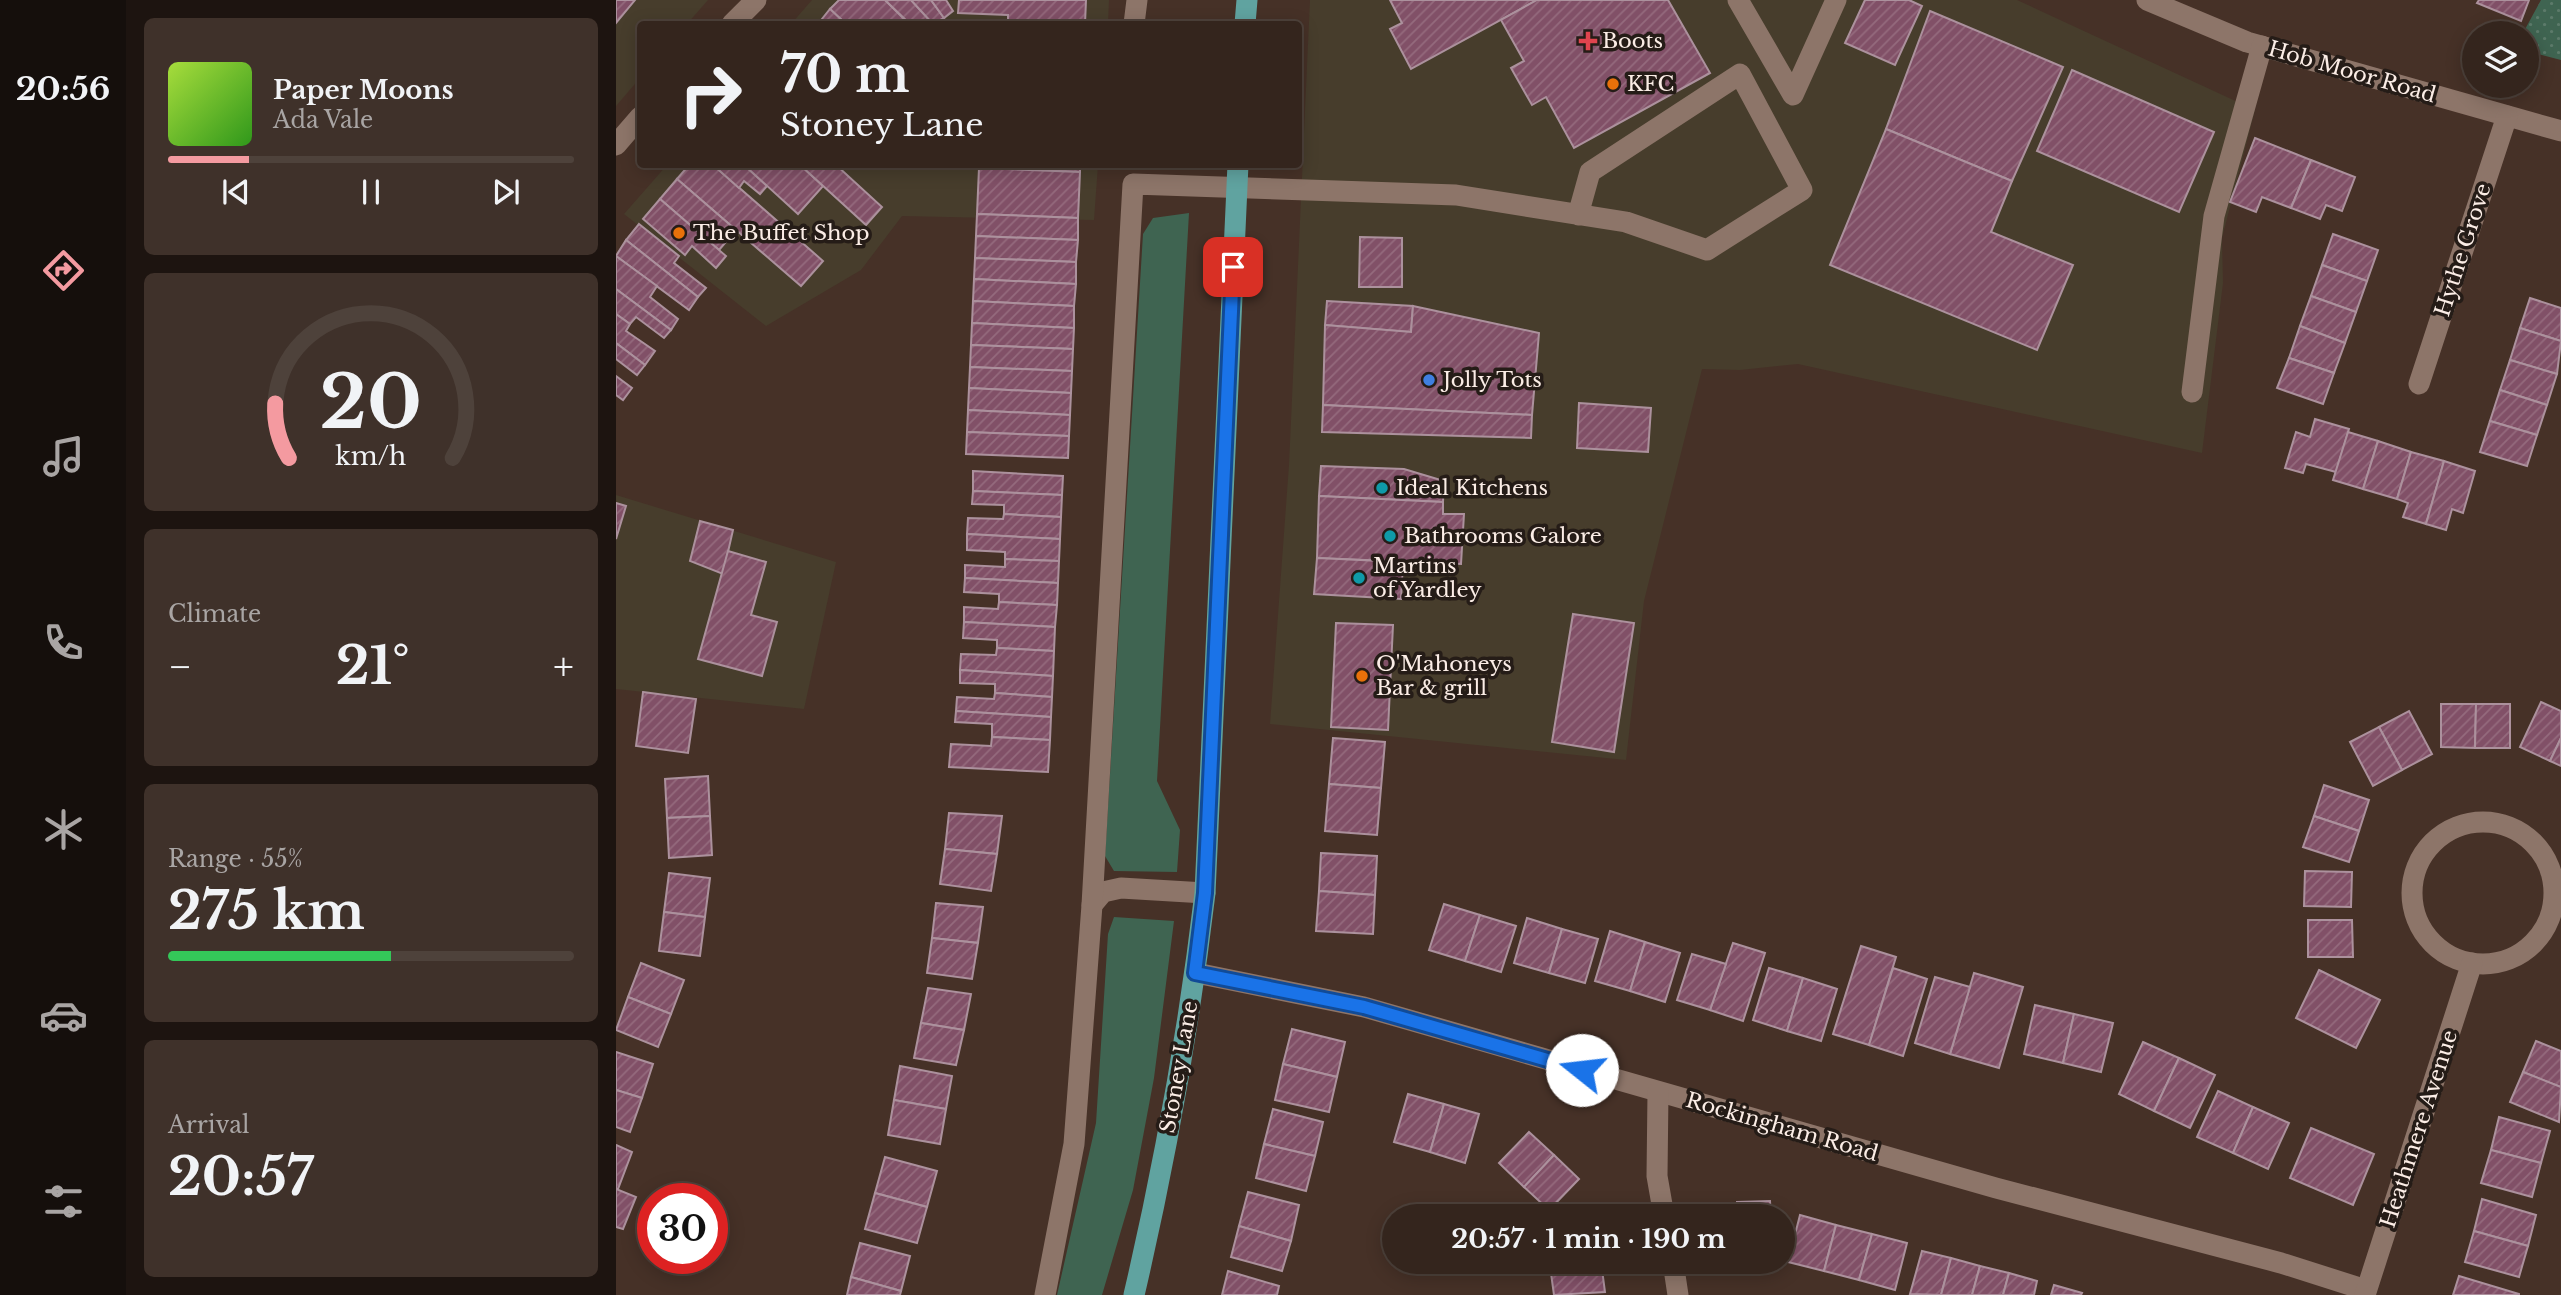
<!DOCTYPE html>
<meta charset="utf-8">
<style>
:root{--surface:#34251d;--page:#3f312a;--text:#f1f3f6;--muted:#a9a5a4;--line:#4e423b;--accent:#f49aa0}
body{margin:0;font-family:"Libre Baskerville",serif;background:var(--page);color:var(--text);height:100vh;display:flex;flex-direction:column;font-size:26px;white-space:nowrap}
*{box-sizing:border-box;margin:0}
p{font-size:23px;color:var(--muted)}
.icon{flex:none;width:38px;height:38px;fill:none;stroke:currentColor;stroke-width:2;stroke-linecap:round;stroke-linejoin:round}
.map{position:relative;flex:1;overflow:hidden}
.details{display:flex;flex-direction:column;gap:18px;padding:18px;background:#1d1410;width:490px}
.details>*{flex:none}
.banner{position:absolute;left:21px;top:21px;width:665px;height:147px;border-radius:7px;box-shadow:0 4px 18px #0003,0 0 0 2px var(--line);background:#34251d;color:var(--text);overflow:hidden}
.buttons{position:absolute;left:1846px;top:21px;display:grid;gap:14px}
.buttons a{display:grid;place-items:center;width:77px;height:77px;border-radius:50%;background:var(--surface);box-shadow:0 4px 18px #0003,0 0 0 2px var(--line);font-size:35px}
.speed{position:absolute;left:21px;top:1183px;display:flex;gap:14px;font-size:35px;font-weight:700;text-align:center}
.speed>*{display:grid;place-content:center;width:91px;height:91px;border-radius:50%;background:var(--surface);box-shadow:0 4px 18px #0003,0 0 0 2px var(--line);line-height:1}
.speed .limit{border:10px solid #d22;background:#fff;color:#111}
.pin{position:absolute;display:grid;place-items:center;width:60px;height:60px;color:#fff;margin:-30px;border-radius:14px;box-shadow:0 4px 10px #0006}
.me{position:absolute;width:77px;margin:-38px;rotate:286deg;stroke-linejoin:round;filter:drop-shadow(0 0 5px #0008)}
.turn{display:flex;align-items:center;gap:24px;height:147px;padding:0 28px;font-size:32px}
.turn .icon{width:91px;height:91px;stroke-width:2.5}
.turn b{display:block;font-size:49px;line-height:60px}
.big{font-size:52px;font-weight:700;line-height:1.1}
.details .card{flex:1;display:flex;flex-direction:column;justify-content:center;gap:10px;min-width:0;padding:0 24px;border-radius:10px;background:var(--page)}
.details .dial{align-items:center;gap:0}
.dial svg{height:182px;overflow:visible;fill:none;stroke:var(--line);stroke-width:7;stroke-linecap:round;text-anchor:middle}
.dial text{fill:var(--text);stroke:none}
.song{display:flex;align-items:center;gap:21px}
.cover{width:84px;height:84px;border-radius:10px;background:linear-gradient(135deg,hsl(80 70% 55%),hsl(110 70% 35%))}
.played{height:7px;border-radius:4px;background:linear-gradient(90deg,var(--accent) 20%,var(--line) 20%)}
.keys{display:flex;justify-content:space-around;direction:ltr}
.heat{display:flex;justify-content:space-between;align-items:center;font-size:38px;direction:ltr}
.charge{height:10px;border-radius:5px;background:linear-gradient(90deg,#34c759 55%,var(--line) 0)}
.trip{position:absolute;left:766px;top:1204px;width:413px;height:70px;border-radius:35px;background:var(--surface);box-shadow:0 4px 18px #0003,0 0 0 2px var(--line);font-weight:700;line-height:70px;text-align:center}
main{display:flex;flex:1;min-height:0}
.tab-bar{display:flex;flex-direction:column;width:126px;justify-content:space-around;align-items:center;background:#150f0c;color:var(--muted)}
.tab-bar .icon{width:49px;height:49px}
.tab-bar .active{color:var(--accent)}
.tab-bar b{font-size:32px;color:var(--text)}
.map>svg:first-child{display:block}
</style>
<main>
<nav class="tab-bar">
<b>20:56</b>
<svg class="icon active" aria-label="directions" viewBox="0 0 24 24"><path d="M12 3l9 9-9 9-9-9zM9 14v-3h6M13 9l2 2-2 2"/></svg>
<svg class="icon" aria-label="music" viewBox="0 0 24 24"><path d="M9 18V5l10-2v13"/><circle cx="6" cy="18" r="3"/><circle cx="16" cy="16" r="3"/></svg>
<svg class="icon" aria-label="phone" viewBox="0 0 24 24"><path d="M5 4h4l2 5-3 2q2 4 5 5l2-3 5 2v4C11 20 4 13 5 4z"/></svg>
<svg class="icon" aria-label="climate" viewBox="0 0 24 24"><path d="M12 3v18M4 7l16 10M4 17L20 7"/></svg>
<svg class="icon" aria-label="car" viewBox="0 0 24 24"><path d="M5 17H2v-5l4-1 3-4h7l3 4 3 1v5h-3M9 17h6M6 11h13"/><circle cx="7" cy="17" r="2"/><circle cx="17" cy="17" r="2"/></svg>
<svg class="icon" aria-label="filters" viewBox="0 0 24 24"><path d="M4 7h16M4 17h16"/><circle cx="9" cy="7" r="2"/><circle cx="15" cy="17" r="2"/></svg>
</nav>
<section class="details">
<div class="card">
<div class="song"><i class="cover"></i><div><b>Paper Moons</b><p>Ada Vale</p></div></div>
<div class="played"></div>
<div class="keys"><svg class="icon" aria-label="previous" viewBox="0 0 24 24"><path d="M18 5L8 12l10 7zM5 5v14"/></svg><svg class="icon" aria-label="pause" viewBox="0 0 24 24"><path d="M8 5v14M16 5v14"/></svg><svg class="icon" aria-label="next" viewBox="0 0 24 24"><path d="M6 5l10 7-10 7zM19 5v14"/></svg></div>
</div>
<div class="card dial"><svg viewBox="0 0 100 80">
<path d="M14 69A42 42 0 1 1 86 69"/>
<path d="M14 69A42 42 0 0 1 8 45" stroke="#f49aa0"/>
<text x="50" y="56" font-size="32" font-weight="700">20</text>
<text x="50" y="72" font-size="11">km/h</text>
</svg></div>
<div class="card"><p>Climate</p>
<div class="heat"><a>−</a><b class="big">21°</b><a>+</a></div>
</div>
<div class="card"><p>Range · 55%</p><b class="big">275 km</b><div class="charge"></div></div>
<div class="card"><p>Arrival</p><b class="big">20:57</b></div>
</section>
<div class="map">
<svg width="1945" height="1295" viewBox="0 0 1945 1295">
<defs>
<pattern id="park-dots" width="8" height="8" patternUnits="userSpaceOnUse" patternTransform="scale(1.75)"><rect width="8" height="8" fill="#3f6451"/><path d="M2 2h.1M6 6h.1" fill="none" stroke="#5c7a6a" stroke-width="1.8" stroke-linecap="round"/></pattern>
<pattern id="building-hatch" width="6" height="6" patternUnits="userSpaceOnUse" patternTransform="scale(1.75)"><rect width="6" height="6" fill="#815067"/><path d="M-1 1l2-2M0 6l6-6M5 7l2-2" fill="none" stroke="#946a7d"/></pattern>
</defs>
<rect width="100%" height="100%" fill="#463127"/>
<g fill="#473d2c">
<polygon points="0,0 92,0 71,24 24,24 24,78 0,106"/>
<polygon points="196,0 493,0 492,24 175,24"/>
<polygon points="694,0 1401,0 1639,110 1606,238 1607,283 1586,453 1182,364 1124,370 1086,369 1028,601 1010,760 654,724 673,465"/>
<polygon points="51,165 482,165 478,220 286,216 245,270 150,326 8,214"/>
<polygon points="0,495 220,562 188,709 0,689"/>
</g>
<g fill="#3f6451">
<polygon points="573,213 541,781 564,830 561,872 498,871 489,856 527,234 537,218"/>
<polygon points="498,917 558,921 538,1078 517,1190 486,1295 441,1295 480,1123 492,934"/>
</g>
<polygon fill="url(#park-dots)" points="1925,0 1945,0 1945,60 1911,51 1911,33 1907,33"/>
<g fill="url(#building-hatch)" stroke="#ac919d" stroke-width="2">
<polygon points="0,0 19,0 0,23"/>
<polygon points="223,0 269,0 292,23 230,24 214,9"/>
<polygon points="269,0 295,0 317,24 294,24"/>
<polygon points="295,0 315,0 328,18 317,24"/>
<polygon points="315,0 330,0 337,11 328,18"/>
<polygon points="343,0 470,0 469,24 392,24 392,15 342,13"/>
<polygon points="774,0 921,0 795,69 774,29 786,23"/>
<polygon points="921,0 1052,0 1094,73 958,148 930,97 916,105 895,68 908,61 885,20"/>
<polygon points="1249,0 1293,0 1306,6 1279,65 1229,43"/>
<polygon points="1863,0 1913,0 1905,21 1861,3"/>
<polygon points="214,9 230,24 202,24"/>
<polygon points="1314,11 1447,67 1396,181 1270,129"/>
<polygon points="1456,70 1598,132 1563,212 1421,151"/>
<polygon points="1270,129 1396,181 1375,232 1457,265 1421,350 1214,265"/>
<polygon points="1639,138 1695,160 1675,208 1646,197 1640,212 1614,202"/>
<polygon points="1695,160 1739,177 1726,211 1710,205 1704,219 1675,208"/>
<polygon points="74,164 96,164 207,261 185,286 61,179"/>
<polygon points="96,164 127,164 151,186 144,194 128,181 123,188"/>
<polygon points="127,164 183,164 207,186 182,214"/>
<polygon points="183,164 219,164 266,207 250,225"/>
<polygon points="385,164 464,164 464,172 385,169"/>
<polygon points="363,168 464,172 462,218 361,214"/>
<polygon points="61,179 120,230 103,250 44,199"/>
<polygon points="44,199 110,256 100,268 76,246 69,255 27,219"/>
<polygon points="361,214 462,218 462,240 360,236"/>
<polygon points="23,224 63,256 58,263 90,288 82,297 10,240"/>
<polygon points="1717,234 1762,250 1751,281 1706,265"/>
<polygon points="360,236 462,240 460,262 359,258"/>
<polygon points="744,237 786,238 786,287 743,287"/>
<polygon points="10,240 82,297 73,310 0,256"/>
<polygon points="0,256 41,286 34,297 62,319 55,330 0,289"/>
<polygon points="359,258 460,262 460,284 358,279"/>
<polygon points="1706,265 1751,281 1740,312 1695,296"/>
<polygon points="358,279 460,284 458,306 357,301"/>
<polygon points="0,289 55,330 48,338 20,317 14,324 0,314"/>
<polygon points="1695,296 1740,312 1729,343 1684,326"/>
<polygon points="1914,298 1945,308 1945,341 1904,328"/>
<polygon points="357,301 458,306 458,328 356,323"/>
<polygon points="711,301 797,306 795,332 709,325"/>
<polygon points="797,306 923,333 916,415 707,405 709,325 795,332"/>
<polygon points="0,314 14,324 10,331 39,351 29,365 0,343"/>
<polygon points="356,323 458,328 457,349 355,345"/>
<polygon points="1684,326 1729,343 1718,373 1673,358"/>
<polygon points="1904,328 1945,341 1941,374 1894,360"/>
<polygon points="0,343 29,365 21,375 0,359"/>
<polygon points="355,345 457,349 456,371 354,367"/>
<polygon points="1673,358 1718,373 1707,404 1661,388"/>
<polygon points="1894,360 1941,374 1931,405 1884,390"/>
<polygon points="354,367 456,371 455,393 353,388"/>
<polygon points="0,376 16,388 7,400 0,395"/>
<polygon points="353,388 455,393 454,415 352,410"/>
<polygon points="1884,390 1931,405 1921,435 1874,421"/>
<polygon points="963,403 1035,408 1032,452 961,448"/>
<polygon points="707,405 916,415 915,438 706,432"/>
<polygon points="352,410 454,415 453,436 351,432"/>
<polygon points="1699,419 1733,429 1720,472 1690,464 1687,473 1669,468 1680,432 1694,437"/>
<polygon points="1874,421 1921,435 1911,466 1864,452"/>
<polygon points="351,432 453,436 452,458 350,454"/>
<polygon points="1732,432 1762,441 1747,489 1717,480"/>
<polygon points="1762,441 1795,452 1781,499 1747,489"/>
<polygon points="1795,452 1828,461 1810,524 1787,517 1792,503 1781,499"/>
<polygon points="1828,461 1859,471 1847,513 1836,509 1830,530 1810,524"/>
<polygon points="705,466 788,469 828,481 827,502 703,496"/>
<polygon points="357,471 447,476 446,495 357,491"/>
<polygon points="357,491 446,495 445,517 388,514 388,505 356,504"/>
<polygon points="703,496 827,502 827,514 848,514 845,564 701,558"/>
<polygon points="0,503 10,506 0,539"/>
<polygon points="388,514 445,517 444,539 351,534 352,518 387,519"/>
<polygon points="84,521 117,530 107,574 74,561"/>
<polygon points="351,534 444,539 443,561 389,559 389,552 351,550"/>
<polygon points="112,551 150,562 135,615 161,622 146,676 82,659"/>
<polygon points="701,558 787,562 785,599 698,594"/>
<polygon points="389,559 443,561 442,583 349,578 349,565 389,567"/>
<polygon points="349,578 442,583 441,605 383,602 383,594 348,592"/>
<polygon points="383,602 441,605 439,627 348,622 348,607 382,609"/>
<polygon points="957,614 1018,623 998,752 936,742"/>
<polygon points="348,622 439,627 438,651 381,648 381,640 347,638"/>
<polygon points="720,623 777,625 772,730 715,727"/>
<polygon points="381,648 438,651 437,676 344,670 345,654 380,655"/>
<polygon points="344,670 437,676 436,697 379,693 379,684 344,683"/>
<polygon points="27,692 80,699 72,753 20,746"/>
<polygon points="379,693 436,697 435,717 340,711 341,697 378,699"/>
<polygon points="1925,702 1945,711 1945,738 1934,761 1904,747"/>
<polygon points="1825,704 1860,704 1859,748 1825,747"/>
<polygon points="1860,704 1894,704 1894,748 1859,748"/>
<polygon points="340,711 435,717 434,740 376,737 376,724 339,722"/>
<polygon points="1793,711 1816,754 1786,770 1763,727"/>
<polygon points="1763,727 1786,770 1757,786 1734,742"/>
<polygon points="376,737 434,740 432,772 333,767 335,744 375,746"/>
<polygon points="717,738 769,742 765,788 713,784"/>
<polygon points="1945,738 1945,766 1934,761"/>
<polygon points="92,776 94,816 51,818 49,779"/>
<polygon points="713,784 765,788 761,835 709,831"/>
<polygon points="1708,785 1753,800 1743,831 1698,816"/>
<polygon points="333,813 386,816 381,854 329,849"/>
<polygon points="94,816 96,855 53,858 51,818"/>
<polygon points="1698,816 1743,831 1733,862 1687,847"/>
<polygon points="329,849 381,854 375,891 324,884"/>
<polygon points="705,853 761,856 759,895 703,891"/>
<polygon points="1689,871 1736,872 1735,907 1688,906"/>
<polygon points="53,873 94,878 89,917 48,912"/>
<polygon points="703,891 759,895 757,934 700,931"/>
<polygon points="320,903 367,907 362,943 316,938"/>
<polygon points="828,904 864,915 849,961 813,950"/>
<polygon points="48,912 89,917 84,956 43,951"/>
<polygon points="864,915 900,926 885,972 849,961"/>
<polygon points="911,918 946,929 933,973 898,963"/>
<polygon points="1692,920 1736,920 1737,957 1692,957"/>
<polygon points="946,929 982,939 969,983 933,973"/>
<polygon points="994,931 1029,942 1014,991 979,981"/>
<polygon points="316,938 362,943 356,979 311,973"/>
<polygon points="1029,942 1064,953 1049,1002 1014,991"/>
<polygon points="1117,943 1149,953 1127,1021 1094,1010"/>
<polygon points="1245,946 1280,957 1253,1045 1217,1034"/>
<polygon points="1076,954 1110,964 1094,1010 1061,1000"/>
<polygon points="25,963 68,980 55,1014 12,997"/>
<polygon points="1153,968 1187,978 1171,1031 1137,1020"/>
<polygon points="1277,968 1311,979 1287,1056 1253,1045"/>
<polygon points="1703,970 1764,1000 1740,1048 1680,1018"/>
<polygon points="1358,973 1407,987 1383,1068 1334,1054"/>
<polygon points="1319,977 1354,987 1334,1054 1299,1043"/>
<polygon points="1187,978 1221,989 1205,1041 1171,1031"/>
<polygon points="312,988 355,994 348,1030 305,1023"/>
<polygon points="12,997 55,1014 42,1047 0,1030"/>
<polygon points="1419,1005 1458,1014 1447,1063 1408,1054"/>
<polygon points="1458,1014 1497,1023 1485,1072 1447,1063"/>
<polygon points="305,1023 348,1030 340,1065 298,1058"/>
<polygon points="676,1029 729,1042 721,1077 667,1064"/>
<polygon points="1920,1041 1945,1051 1945,1087 1907,1072"/>
<polygon points="1527,1042 1563,1058 1538,1111 1503,1094"/>
<polygon points="0,1052 37,1064 26,1098 0,1090"/>
<polygon points="1563,1058 1599,1075 1574,1128 1538,1111"/>
<polygon points="667,1064 721,1077 713,1112 659,1100"/>
<polygon points="284,1066 336,1076 330,1109 278,1100"/>
<polygon points="1907,1072 1945,1087 1943,1122 1894,1102"/>
<polygon points="0,1090 26,1098 14,1132 0,1127"/>
<polygon points="1602,1091 1637,1107 1617,1153 1581,1137"/>
<polygon points="792,1094 828,1104 814,1152 778,1142"/>
<polygon points="278,1100 330,1109 324,1144 272,1135"/>
<polygon points="828,1104 863,1114 849,1163 814,1152"/>
<polygon points="1637,1107 1673,1123 1652,1169 1617,1153"/>
<polygon points="657,1109 707,1122 699,1156 648,1144"/>
<polygon points="1883,1117 1934,1131 1925,1163 1875,1150"/>
<polygon points="1695,1128 1758,1154 1737,1205 1674,1178"/>
<polygon points="913,1132 938,1155 908,1187 883,1163"/>
<polygon points="648,1144 699,1156 690,1191 640,1178"/>
<polygon points="0,1145 16,1152 2,1189 0,1189"/>
<polygon points="1875,1150 1925,1163 1916,1197 1865,1183"/>
<polygon points="938,1155 963,1179 933,1210 908,1187"/>
<polygon points="269,1157 321,1171 311,1207 259,1193"/>
<polygon points="0,1189 20,1197 7,1229 0,1227"/>
<polygon points="632,1192 683,1205 675,1241 623,1226"/>
<polygon points="259,1193 311,1207 301,1243 249,1229"/>
<polygon points="1866,1199 1920,1215 1912,1246 1858,1231"/>
<polygon points="1154,1201 1155,1216 1121,1216 1121,1202"/>
<polygon points="1184,1215 1220,1225 1208,1271 1172,1262"/>
<polygon points="1220,1225 1256,1234 1243,1280 1208,1271"/>
<polygon points="623,1226 675,1241 666,1271 615,1257"/>
<polygon points="1858,1231 1912,1246 1903,1277 1849,1262"/>
<polygon points="1256,1234 1291,1243 1279,1290 1243,1280"/>
<polygon points="244,1243 294,1256 285,1291 235,1277"/>
<polygon points="1306,1251 1335,1258 1325,1295 1294,1294"/>
<polygon points="1335,1258 1364,1266 1356,1295 1325,1295"/>
<polygon points="969,1262 985,1262 989,1292 938,1295 934,1266"/>
<polygon points="1364,1266 1393,1273 1387,1295 1356,1295"/>
<polygon points="612,1271 663,1286 661,1295 606,1295"/>
<polygon points="1393,1273 1421,1281 1418,1295 1387,1295"/>
<polygon points="1843,1276 1903,1294 1903,1295 1837,1295"/>
<polygon points="235,1277 285,1291 284,1295 231,1295"/>
<polygon points="1438,1285 1466,1293 1465,1295 1435,1295"/>
</g>
<g fill="none" stroke-linecap="round" stroke-linejoin="round">
<g stroke="#8d7569" stroke-width="21">
<polyline points="1122,0 1177,95 1220,0"/>
<polyline points="1531,0 1631,42 1945,131"/>
<polyline points="116,24 140,0"/>
<polyline points="518,24 521,0"/>
<polyline points="0,145 24,117"/>
<polyline points="1803,384 1891,116"/>
<polyline points="1576,392 1598,216 1646,46"/>
<circle cx="1867" cy="893" r="71"/>
<polyline points="476,905 487,892 505,888 589,893"/>
<polyline points="580,973 748,1007 1380,1188 1665,1263 1750,1290"/>
<polyline points="1042,1092 1041,1176 1048,1216"/>
<polyline points="1057,1262 1062,1295"/>
<polyline points="429,1295 458,1144 476,905 517,184 840,195 1010,222 1091,250 1186,190 1124,74 974,172 962,215"/>
<polyline points="1749,1295 1856,963"/>
</g>
<g stroke="#60a3a0" stroke-width="21">
<polyline points="629,24 631,0"/>
<path d="M518 1295C549 1162 573 1028 589 893L622 164"/>
</g>
</g>
<g fill="none" stroke-linecap="round" stroke-linejoin="round">
<g stroke="#114b97" stroke-width="18">
<polyline id="route" points="617,267 589,893 579,973 748,1007 966,1070"/>
</g>
<use href="#route" stroke="#1a73e8" stroke-width="12"/>
</g>
<path fill="#e0444e" stroke="#251c17" stroke-width="2.5" d="M968.5 30.5h7v7h7v7h-7v7h-7v-7h-7v-7h7z"/>
<g fill="#e8710a" stroke="#251c17" stroke-width="2.5">
<circle cx="997" cy="84" r="7"/>
<circle cx="63" cy="233" r="7"/>
<circle cx="746" cy="676" r="7"/>
</g>
<circle fill="#3f7fe0" stroke="#251c17" stroke-width="2.5" cx="813" cy="380" r="7"/>
<g fill="#0f9aa8" stroke="#251c17" stroke-width="2.5">
<circle cx="766" cy="488" r="7"/>
<circle cx="774" cy="536" r="7"/>
<circle cx="743" cy="578" r="7"/>
</g>
<g text-anchor="middle" stroke-width="7" stroke-linejoin="round" paint-order="stroke">
<g font-size="21" fill="#fbede6" stroke="#251c17" text-anchor="start">
<text x="986" y="48">Boots</text>
<text x="1011" y="91">KFC</text>
<text x="77" y="240">The Buffet Shop</text>
<text x="827" y="387">Jolly Tots</text>
<text x="780" y="495">Ideal Kitchens</text>
<text x="788" y="543">Bathrooms Galore</text>
<text x="757" y="573">Martins<tspan x="757" dy="24">of Yardley</tspan></text>
<text x="760" y="671">O'Mahoneys<tspan x="760" dy="24">Bar &amp; grill</tspan></text>
</g>
<g font-size="21" fill="#fbede6" stroke="#251c17">
<text transform="translate(1736 72) rotate(16)" y="7">Hob Moor Road</text>
<text transform="translate(1847 250) rotate(-72)" y="7">Hythe Grove</text>
<text transform="translate(563 1067) rotate(-80)" y="7">Stoney Lane</text>
<text transform="translate(1166 1127) rotate(16)" y="7">Rockingham Road</text>
<text transform="translate(1803 1129) rotate(-72)" y="7">Heathmere Avenue</text>
</g>
</g>
</svg>
<div class="buttons">
<a><svg class="icon" aria-label="layers" viewBox="0 0 24 24"><path d="M12 4l9 5-9 5-9-5zM3 14l9 5 9-5"/></svg></a>
</div>
<div class="speed"><div class="limit">30</div></div>
<div class="pin" style="left:617px;top:267px;background:#d93025"><svg class="icon" aria-label="arrive" viewBox="0 0 24 24"><path d="M6 21V4h12l-3 4 3 4H6"/></svg></div>
<svg class="me" style="left:966px;top:1070px" viewBox="-20 -20 40 40"><circle r="19" fill="#fff"/><path d="M0-13L10 11 0 6-10 11z" fill="#1a73e8"/></svg>
<div class="trip">20:57 · 1 min · 190 m</div>
<div class="banner">
<div class="turn"><svg class="icon" aria-label="right" viewBox="0 0 24 24"><path d="M7 20v-9h11M14 6l5 5-5 5"/></svg><div><b>70 m</b>Stoney Lane</div></div>
</div>
</div>
</main>
